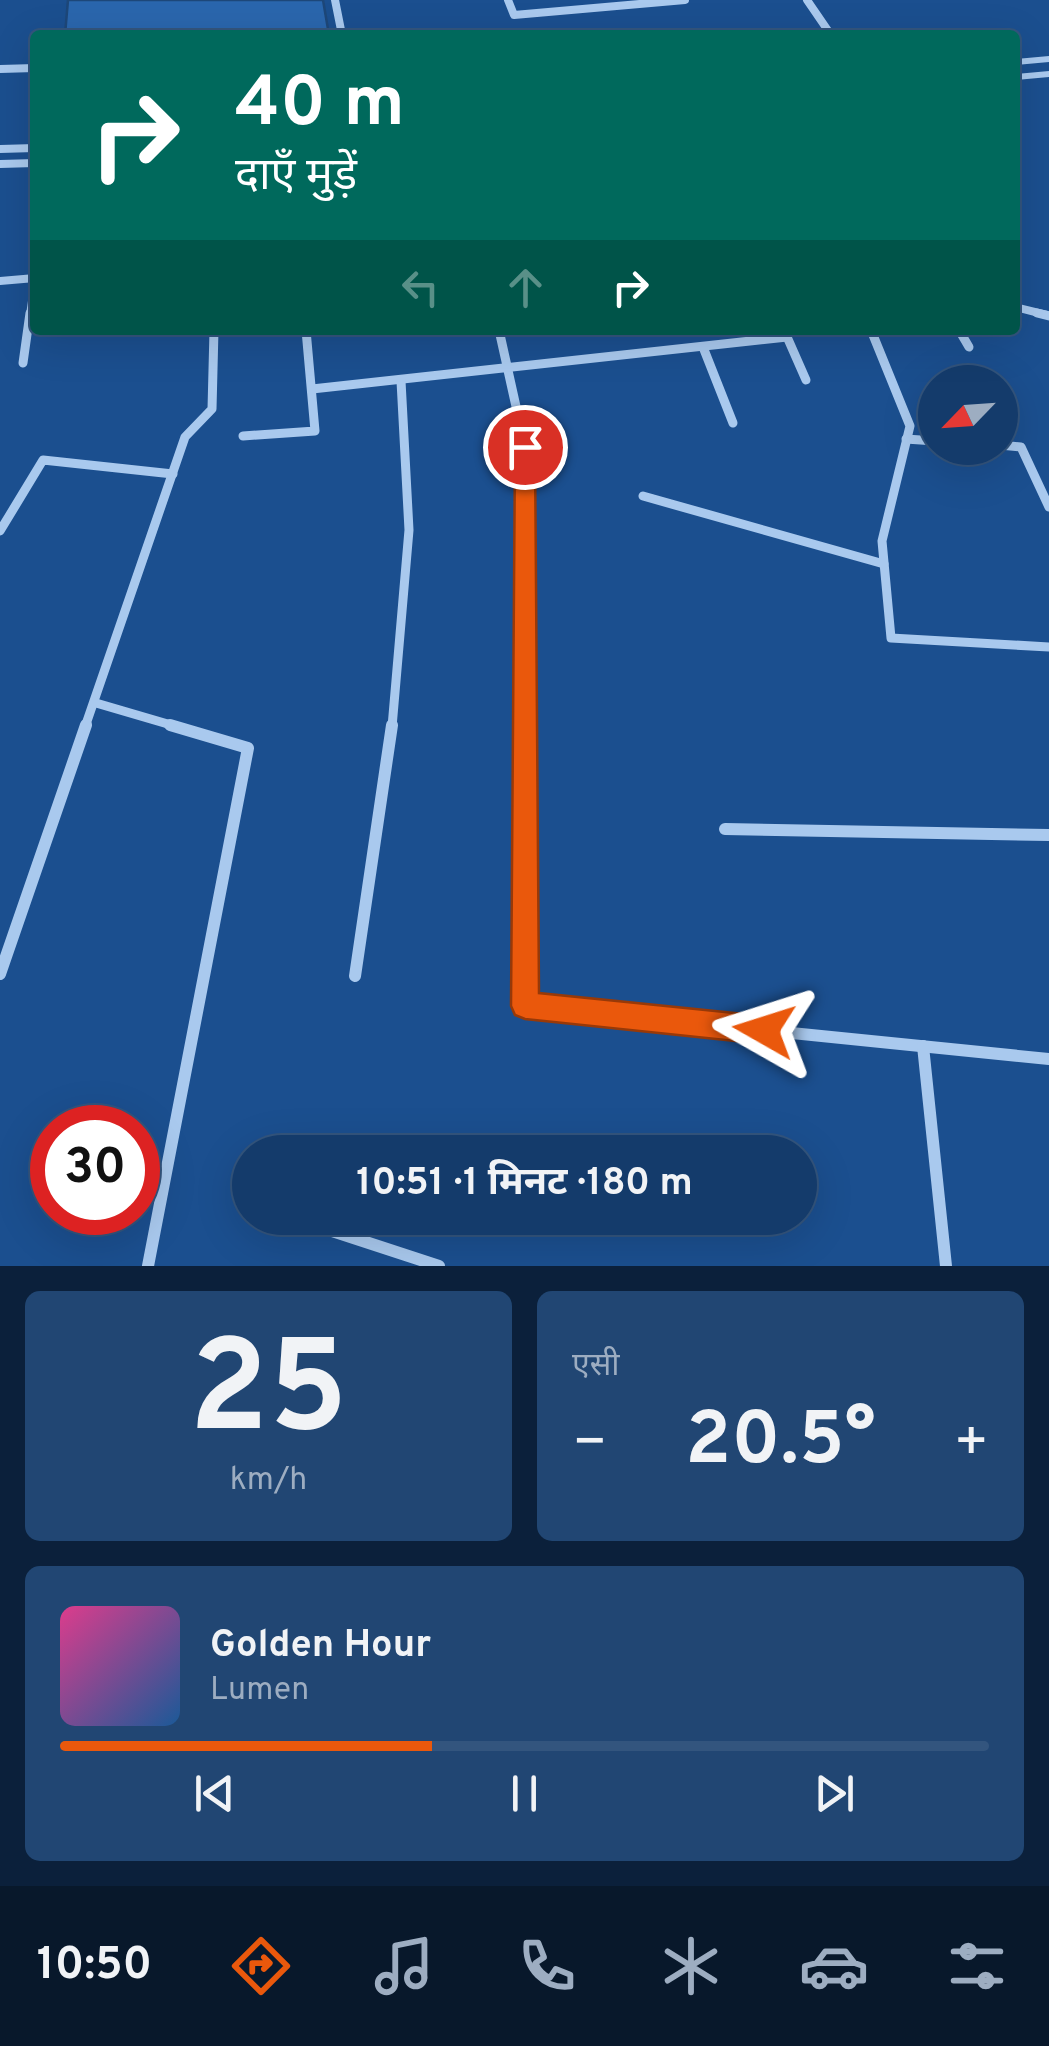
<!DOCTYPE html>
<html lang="hi">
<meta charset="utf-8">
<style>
:root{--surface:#143b6b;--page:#214673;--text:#f1f3f6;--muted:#9dadc1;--line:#33557e;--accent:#ea580c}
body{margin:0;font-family:Overpass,"Noto Sans Devanagari",sans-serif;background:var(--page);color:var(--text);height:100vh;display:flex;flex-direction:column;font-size:38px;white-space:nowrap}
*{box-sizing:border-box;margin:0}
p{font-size:32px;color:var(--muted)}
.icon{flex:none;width:55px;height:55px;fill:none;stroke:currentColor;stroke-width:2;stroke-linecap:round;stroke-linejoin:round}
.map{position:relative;height:1266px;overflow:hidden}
.drawer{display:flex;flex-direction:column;gap:25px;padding:25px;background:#0b203b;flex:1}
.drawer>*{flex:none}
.banner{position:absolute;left:30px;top:30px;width:990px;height:305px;border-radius:10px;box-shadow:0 10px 40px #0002,0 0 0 2px var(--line);background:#00695c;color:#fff;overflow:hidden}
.needle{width:65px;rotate:245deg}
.buttons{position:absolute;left:918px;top:365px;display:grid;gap:20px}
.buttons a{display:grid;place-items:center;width:100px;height:100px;border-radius:50%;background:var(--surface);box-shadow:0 10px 40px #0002,0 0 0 2px var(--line);font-size:50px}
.speed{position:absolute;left:30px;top:1105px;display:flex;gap:20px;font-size:50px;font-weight:700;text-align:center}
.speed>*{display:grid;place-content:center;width:130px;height:130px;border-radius:50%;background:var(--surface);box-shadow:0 10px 40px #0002,0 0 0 2px var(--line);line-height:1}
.speed .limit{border:15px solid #d22;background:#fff;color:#111}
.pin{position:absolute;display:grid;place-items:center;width:85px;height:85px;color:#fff;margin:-42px;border:5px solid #fff;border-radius:50%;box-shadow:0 2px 10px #0007}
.me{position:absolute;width:110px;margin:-55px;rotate:276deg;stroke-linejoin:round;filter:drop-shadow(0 0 8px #0008)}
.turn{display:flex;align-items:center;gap:35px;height:210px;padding:0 40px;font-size:45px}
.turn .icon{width:130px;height:130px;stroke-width:2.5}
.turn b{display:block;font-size:70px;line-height:85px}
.lanes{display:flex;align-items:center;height:95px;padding:0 40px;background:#0003;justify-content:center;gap:50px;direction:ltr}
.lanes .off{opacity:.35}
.big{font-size:75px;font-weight:700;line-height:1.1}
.drawer .widget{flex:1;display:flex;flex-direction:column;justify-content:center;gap:15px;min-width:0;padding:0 35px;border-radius:15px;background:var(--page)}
.drawer .dial{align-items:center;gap:0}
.dial b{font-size:130px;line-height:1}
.song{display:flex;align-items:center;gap:30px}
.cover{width:120px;height:120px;border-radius:15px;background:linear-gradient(135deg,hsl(330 70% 55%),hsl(210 70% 35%))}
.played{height:10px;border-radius:5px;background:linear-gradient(90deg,var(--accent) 40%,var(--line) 40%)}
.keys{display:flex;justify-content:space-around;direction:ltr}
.heat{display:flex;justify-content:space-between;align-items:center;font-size:55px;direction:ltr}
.drawer .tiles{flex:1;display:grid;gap:25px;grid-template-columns:1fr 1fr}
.widget:last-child{grid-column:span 2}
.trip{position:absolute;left:232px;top:1135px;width:585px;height:100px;border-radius:50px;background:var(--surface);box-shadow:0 10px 40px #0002,0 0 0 2px var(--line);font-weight:700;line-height:100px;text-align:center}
.menu{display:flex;height:160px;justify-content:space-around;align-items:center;background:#08182b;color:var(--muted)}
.menu .icon{width:70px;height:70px}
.menu .active{color:var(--accent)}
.menu b{font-size:45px;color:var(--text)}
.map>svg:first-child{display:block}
</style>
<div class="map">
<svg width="1049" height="1266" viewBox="0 0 1049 1266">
<rect width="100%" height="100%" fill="#1b4f8f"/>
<polygon fill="#2a66ad" stroke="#1d4779" stroke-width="2.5" points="68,0 323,0 329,35 65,35"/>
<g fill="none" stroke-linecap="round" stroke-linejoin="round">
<g stroke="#a9c9ee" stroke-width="8">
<polyline points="335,0 342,35"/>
<polyline points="508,0 514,15 685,0"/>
<polyline points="807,0 831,35"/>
<polyline points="0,69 35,68"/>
<polyline points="0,281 35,278"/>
<polyline points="1015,307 1047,315"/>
<polyline points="30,315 35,280"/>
</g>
<g stroke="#a9c9ee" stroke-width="9">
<polyline points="1037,313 1049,316"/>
<polyline points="499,330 525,447 525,727"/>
<polyline points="784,330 806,380"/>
<polyline points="871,330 910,426 882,541 891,638 1049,647"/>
<polyline points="959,330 969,347"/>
<polyline points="307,332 323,330"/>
<polyline points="703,347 733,423"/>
<polyline points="23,363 30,313"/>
<polyline points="312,389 787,337"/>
<polyline points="243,436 315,431 306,330"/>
<polyline points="906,439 935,441"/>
<polyline points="1000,445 1021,447 1049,507"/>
<polyline points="643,496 884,564"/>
<polyline points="0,531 43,460 173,474"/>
<polyline points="96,703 178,727"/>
<polyline points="85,727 185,437 212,409 214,330"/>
<polyline points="392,727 409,530 401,381"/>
</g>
<g stroke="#a9c9ee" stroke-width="12">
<polyline points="525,725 525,1006 1049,1059"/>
<polyline points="725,829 1049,835"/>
<polyline points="0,974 86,725"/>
<polyline points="355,976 392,725"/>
<polyline points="923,1046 946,1266"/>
<polyline points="326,1229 439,1266"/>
<polyline points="148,1266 248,748 170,725"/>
</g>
<g fill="#a9c9ee" fill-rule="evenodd">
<polygon points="1049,56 1049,62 1015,65 1015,59"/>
<polygon points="1049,71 1049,77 1015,80 1015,74"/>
<polygon points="35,144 35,152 0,153 0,145"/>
<polygon points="35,159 35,167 0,168 0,160"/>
</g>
</g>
<polygon fill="#ea580c" stroke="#983908" stroke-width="2.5" points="525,440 535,447 539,993 764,1016 773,1020 778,1030 773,1040 764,1044 525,1019 515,1015 511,1006 515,447"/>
</svg>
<div class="buttons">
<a><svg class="needle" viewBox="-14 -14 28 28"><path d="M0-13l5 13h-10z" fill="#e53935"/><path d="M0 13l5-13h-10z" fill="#9dadc1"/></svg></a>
</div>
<div class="speed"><div class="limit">30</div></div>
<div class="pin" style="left:525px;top:447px;background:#d93025"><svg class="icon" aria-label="arrive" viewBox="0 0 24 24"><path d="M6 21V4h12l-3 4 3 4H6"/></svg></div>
<svg class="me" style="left:764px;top:1030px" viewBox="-20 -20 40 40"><path d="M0-17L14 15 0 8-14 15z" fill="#ea580c" stroke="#fff" stroke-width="4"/></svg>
<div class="trip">10:51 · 1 मिनट · 180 m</div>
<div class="banner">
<div class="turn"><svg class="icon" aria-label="right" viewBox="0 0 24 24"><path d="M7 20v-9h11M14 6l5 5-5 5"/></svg><div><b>40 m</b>दाएँ मुड़ें</div></div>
<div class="lanes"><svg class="icon off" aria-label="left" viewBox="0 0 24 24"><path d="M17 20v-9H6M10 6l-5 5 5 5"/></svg><svg class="icon off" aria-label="ahead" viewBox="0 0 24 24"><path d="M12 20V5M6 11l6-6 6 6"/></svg><svg class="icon" aria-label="right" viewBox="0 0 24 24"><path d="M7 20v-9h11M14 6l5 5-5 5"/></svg></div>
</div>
</div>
<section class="drawer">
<div class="tiles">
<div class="widget dial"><b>25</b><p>km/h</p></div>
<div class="widget"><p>एसी</p>
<div class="heat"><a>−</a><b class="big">20.5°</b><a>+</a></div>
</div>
<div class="widget">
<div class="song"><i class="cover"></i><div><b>Golden Hour</b><p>Lumen</p></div></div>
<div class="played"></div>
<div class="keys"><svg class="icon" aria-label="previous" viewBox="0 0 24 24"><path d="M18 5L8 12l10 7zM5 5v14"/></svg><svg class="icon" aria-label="pause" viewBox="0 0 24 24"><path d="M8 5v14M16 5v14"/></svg><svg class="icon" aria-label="next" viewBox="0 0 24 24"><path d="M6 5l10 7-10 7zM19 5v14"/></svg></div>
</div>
</div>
</section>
<nav class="menu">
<b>10:50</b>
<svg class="icon active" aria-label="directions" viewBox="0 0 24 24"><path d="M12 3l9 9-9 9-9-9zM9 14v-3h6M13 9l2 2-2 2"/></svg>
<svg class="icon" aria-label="music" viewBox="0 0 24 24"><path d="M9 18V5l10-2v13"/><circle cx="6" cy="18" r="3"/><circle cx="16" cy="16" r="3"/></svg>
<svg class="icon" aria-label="phone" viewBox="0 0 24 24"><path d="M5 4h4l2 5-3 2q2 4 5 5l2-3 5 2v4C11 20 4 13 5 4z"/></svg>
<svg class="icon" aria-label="climate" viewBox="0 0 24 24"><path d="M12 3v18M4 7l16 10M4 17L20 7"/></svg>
<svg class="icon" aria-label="car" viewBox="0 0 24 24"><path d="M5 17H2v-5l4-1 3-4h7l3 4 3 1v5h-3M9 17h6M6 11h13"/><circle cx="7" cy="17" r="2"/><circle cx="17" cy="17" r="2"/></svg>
<svg class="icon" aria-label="filters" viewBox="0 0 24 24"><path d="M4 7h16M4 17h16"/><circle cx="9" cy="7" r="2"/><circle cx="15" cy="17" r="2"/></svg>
</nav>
